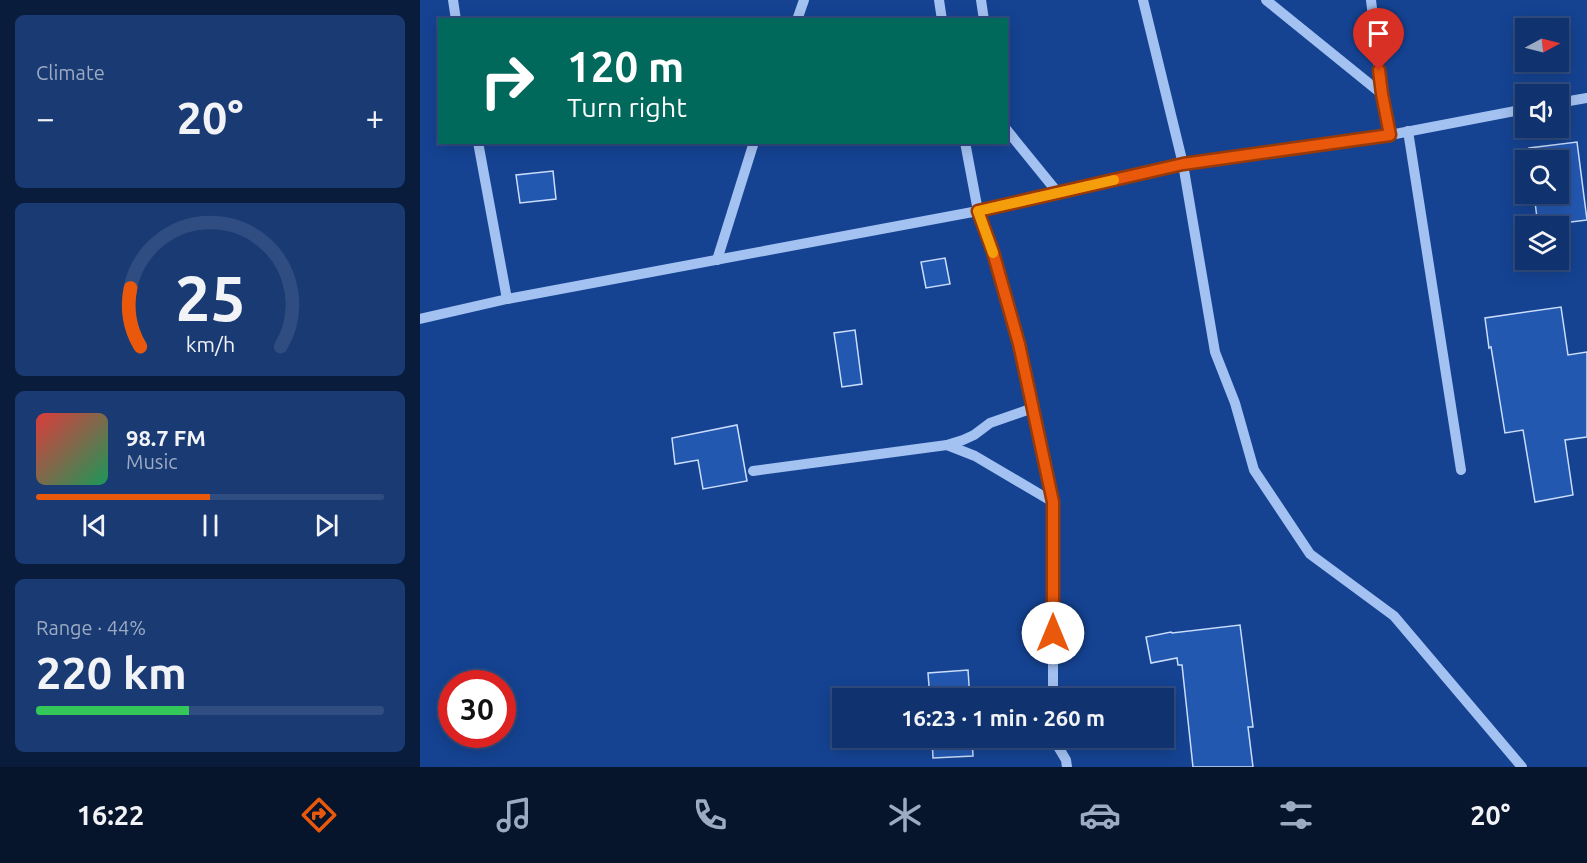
<!DOCTYPE html>
<meta charset="utf-8">
<style>
:root{--surface:#10326e;--page:#193a73;--text:#f1f3f6;--muted:#9caac2;--line:#304d81;--accent:#ea580c}
body{margin:0;font-family:Ubuntu,sans-serif;background:var(--page);color:var(--text);height:100vh;display:flex;flex-direction:column;font-size:22px;white-space:nowrap}
*{box-sizing:border-box;margin:0}
p{font-size:20px;color:var(--muted)}
.icon{flex:none;width:33px;height:33px;fill:none;stroke:currentColor;stroke-width:2;stroke-linecap:round;stroke-linejoin:round}
.map{position:relative;flex:1;overflow:hidden}
.side{display:flex;flex-direction:column;gap:15px;padding:15px;background:#091c3c;width:420px}
.side>*{flex:none}
.top-card{position:absolute;left:18px;top:18px;width:570px;height:126px;border-radius:0px;box-shadow:0 3px 15px #0003,0 0 0 2px var(--line);background:#00695c;color:#fff;overflow:hidden}
.needle{width:39px;rotate:83deg}
.buttons{position:absolute;left:1095px;top:18px;display:grid;gap:12px}
.buttons a{display:grid;place-items:center;width:54px;height:54px;border-radius:0px;background:var(--surface);box-shadow:0 3px 15px #0003,0 0 0 2px var(--line);font-size:30px}
.speed{position:absolute;left:18px;top:670px;display:flex;gap:12px;font-size:30px;font-weight:700;text-align:center}
.speed>*{display:grid;place-content:center;width:78px;height:78px;border-radius:50%;background:var(--surface);box-shadow:0 3px 15px #0003,0 0 0 2px var(--line);line-height:1}
.speed .limit{border:9px solid #d22;background:#fff;color:#111}
.pin{position:absolute;display:grid;place-items:center;width:51px;height:51px;color:#fff;margin:-62px -26px;border-radius:50% 50% 50% 0;rotate:-45deg;box-shadow:0 0 6px #0007}
.pin .icon{rotate:45deg}
.me{position:absolute;width:66px;margin:-33px;rotate:0deg;stroke-linejoin:round;filter:drop-shadow(0 0 4px #0008)}
.turn{display:flex;align-items:center;gap:21px;height:126px;padding:0 30px;font-size:27px}
.turn .icon{width:78px;height:78px;stroke-width:2.5}
.turn b{display:block;font-size:42px;line-height:51px}
.big{font-size:45px;font-weight:700;line-height:1.1}
.side .card{flex:1;display:flex;flex-direction:column;justify-content:center;gap:9px;min-width:0;padding:0 21px;border-radius:9px;background:var(--page)}
.side .dial{align-items:center;gap:0}
.dial svg{height:156px;overflow:visible;fill:none;stroke:var(--line);stroke-width:7;stroke-linecap:round;text-anchor:middle}
.dial text{fill:var(--text);stroke:none}
.song{display:flex;align-items:center;gap:18px}
.cover{width:72px;height:72px;border-radius:9px;background:linear-gradient(135deg,hsl(0 70% 55%),hsl(150 70% 35%))}
.played{height:6px;border-radius:3px;background:linear-gradient(90deg,var(--accent) 50%,var(--line) 50%)}
.keys{display:flex;justify-content:space-around;direction:ltr}
.heat{display:flex;justify-content:space-between;align-items:center;font-size:33px;direction:ltr}
.charge{height:9px;border-radius:4px;background:linear-gradient(90deg,#34c759 44%,var(--line) 0)}
.trip{position:absolute;left:412px;top:688px;width:342px;height:60px;border-radius:0px;background:var(--surface);box-shadow:0 3px 15px #0003,0 0 0 2px var(--line);font-weight:700;line-height:60px;text-align:center}
.tabs{display:flex;height:96px;justify-content:space-around;align-items:center;background:#06142c;color:var(--muted)}
.tabs .icon{width:42px;height:42px}
.tabs .current{color:var(--accent)}
.tabs b{font-size:27px;color:var(--text)}
main{display:flex;flex:1;min-height:0}
.map>svg:first-child{display:block}
</style>
<main>
<section class="side">
<div class="card"><p>Climate</p>
<div class="heat"><a>−</a><b class="big">20°</b><a>+</a></div>
</div>
<div class="card dial"><svg viewBox="0 0 100 80">
<path d="M14 69A42 42 0 1 1 86 69"/>
<path d="M14 69A42 42 0 0 1 9 39" stroke="#ea580c"/>
<text x="50" y="56" font-size="32" font-weight="700">25</text>
<text x="50" y="72" font-size="11">km/h</text>
</svg></div>
<div class="card">
<div class="song"><i class="cover"></i><div><b>98.7 FM</b><p>Music</p></div></div>
<div class="played"></div>
<div class="keys"><svg class="icon" aria-label="previous" viewBox="0 0 24 24"><path d="M18 5L8 12l10 7zM5 5v14"/></svg><svg class="icon" aria-label="pause" viewBox="0 0 24 24"><path d="M8 5v14M16 5v14"/></svg><svg class="icon" aria-label="next" viewBox="0 0 24 24"><path d="M6 5l10 7-10 7zM19 5v14"/></svg></div>
</div>
<div class="card"><p>Range · 44%</p><b class="big">220 km</b><div class="charge"></div></div>
</section>
<div class="map">
<svg width="1167" height="767" viewBox="0 0 1167 767">
<rect width="100%" height="100%" fill="#154392"/>
<g fill="#2358b1" stroke="#caddfc" stroke-width="1.5">
<polygon points="1157,142 1167,220 1118,226 1114,194 1138,194 1138,160 1110,160 1109,148"/>
<polygon points="133,171 136,199 100,203 96,175"/>
<polygon points="525,258 530,284 506,288 501,262"/>
<polygon points="1141,307 1148,355 1167,352 1167,437 1145,440 1153,495 1115,502 1103,430 1085,433 1071,347 1069,348 1065,318"/>
<polygon points="435,330 442,384 422,387 414,333"/>
<polygon points="317,425 327,481 283,489 278,460 255,464 252,438"/>
<polygon points="820,625 833,727 828,727 833,767 773,767 762,665 758,665 757,658 731,663 726,637 751,632 752,633"/>
<polygon points="548,670 550,699 510,699 508,673"/>
<polygon points="512,738 552,738 553,756 513,758"/>
</g>
<g fill="none" stroke-linecap="round" stroke-linejoin="round">
<g stroke="#a3c1f1" stroke-width="10">
<polyline points="33,0 36,20"/>
<polyline points="519,0 522,20"/>
<polyline points="561,0 564,20"/>
<polyline points="723,0 763,164 795,352 815,403 834,470 890,554 974,616 1102,767"/>
<polyline points="846,0 962,94"/>
<polyline points="951,0 962,94 970,135"/>
<polyline points="377,20 384,0"/>
<polyline points="1138,103 1167,98"/>
<polyline points="586,129 638,193"/>
<polyline points="988,131 1041,470"/>
<polyline points="58,142 87,299"/>
<polyline points="545,142 558,211 573,252 599,343 633,502 633,699"/>
<polyline points="297,260 334,142"/>
<polyline points="0,319 87,299 558,211 763,164 970,135 1106,109"/>
<polyline points="527,445 555,456 633,502"/>
<polyline points="333,471 527,445 543,440 554,435 570,423 613,408"/>
<polyline points="633,738 646,760 647,767"/>
</g>
</g>
<g fill="none" stroke-linecap="round" stroke-linejoin="round">
<g stroke="#983908" stroke-width="15">
<polyline id="route" points="633,633 633,502 599,344 573,252 558,211 763,164 970,135 962,94 959,70"/>
</g>
<use href="#route" stroke="#ea580c" stroke-width="10"/>
<polyline stroke="#f59e0b" stroke-width="10" points="573,253 558,211 694,180"/>
</g>
</svg>
<div class="buttons">
<a><svg class="needle" viewBox="-14 -14 28 28"><path d="M0-13l5 13h-10z" fill="#e53935"/><path d="M0 13l5-13h-10z" fill="#9caac2"/></svg></a>
<a><svg class="icon" aria-label="sound" viewBox="0 0 24 24"><path d="M4 9h4l5-4v14l-5-4H4zM17 9q2 3 0 6"/></svg></a>
<a><svg class="icon" aria-label="search" viewBox="0 0 24 24"><circle cx="10" cy="10" r="6"/><path d="M15 15l6 6"/></svg></a>
<a><svg class="icon" aria-label="layers" viewBox="0 0 24 24"><path d="M12 4l9 5-9 5-9-5zM3 14l9 5 9-5"/></svg></a>
</div>
<div class="speed"><div class="limit">30</div></div>
<div class="pin" style="left:959px;top:70px;background:#d93025"><svg class="icon" aria-label="arrive" viewBox="0 0 24 24"><path d="M6 21V4h12l-3 4 3 4H6"/></svg></div>
<svg class="me" style="left:633px;top:633px" viewBox="-20 -20 40 40"><circle r="19" fill="#fff"/><path d="M0-13L10 11 0 6-10 11z" fill="#ea580c"/></svg>
<div class="trip">16:23 · 1 min · 260 m</div>
<div class="top-card">
<div class="turn"><svg class="icon" aria-label="right" viewBox="0 0 24 24"><path d="M7 20v-9h11M14 6l5 5-5 5"/></svg><div><b>120 m</b>Turn right</div></div>
</div>
</div>
</main>
<nav class="tabs">
<b>16:22</b>
<svg class="icon current" aria-label="directions" viewBox="0 0 24 24"><path d="M12 3l9 9-9 9-9-9zM9 14v-3h6M13 9l2 2-2 2"/></svg>
<svg class="icon" aria-label="music" viewBox="0 0 24 24"><path d="M9 18V5l10-2v13"/><circle cx="6" cy="18" r="3"/><circle cx="16" cy="16" r="3"/></svg>
<svg class="icon" aria-label="phone" viewBox="0 0 24 24"><path d="M5 4h4l2 5-3 2q2 4 5 5l2-3 5 2v4C11 20 4 13 5 4z"/></svg>
<svg class="icon" aria-label="climate" viewBox="0 0 24 24"><path d="M12 3v18M4 7l16 10M4 17L20 7"/></svg>
<svg class="icon" aria-label="car" viewBox="0 0 24 24"><path d="M5 17H2v-5l4-1 3-4h7l3 4 3 1v5h-3M9 17h6M6 11h13"/><circle cx="7" cy="17" r="2"/><circle cx="17" cy="17" r="2"/></svg>
<svg class="icon" aria-label="filters" viewBox="0 0 24 24"><path d="M4 7h16M4 17h16"/><circle cx="9" cy="7" r="2"/><circle cx="15" cy="17" r="2"/></svg>
<b>20°</b>
</nav>
